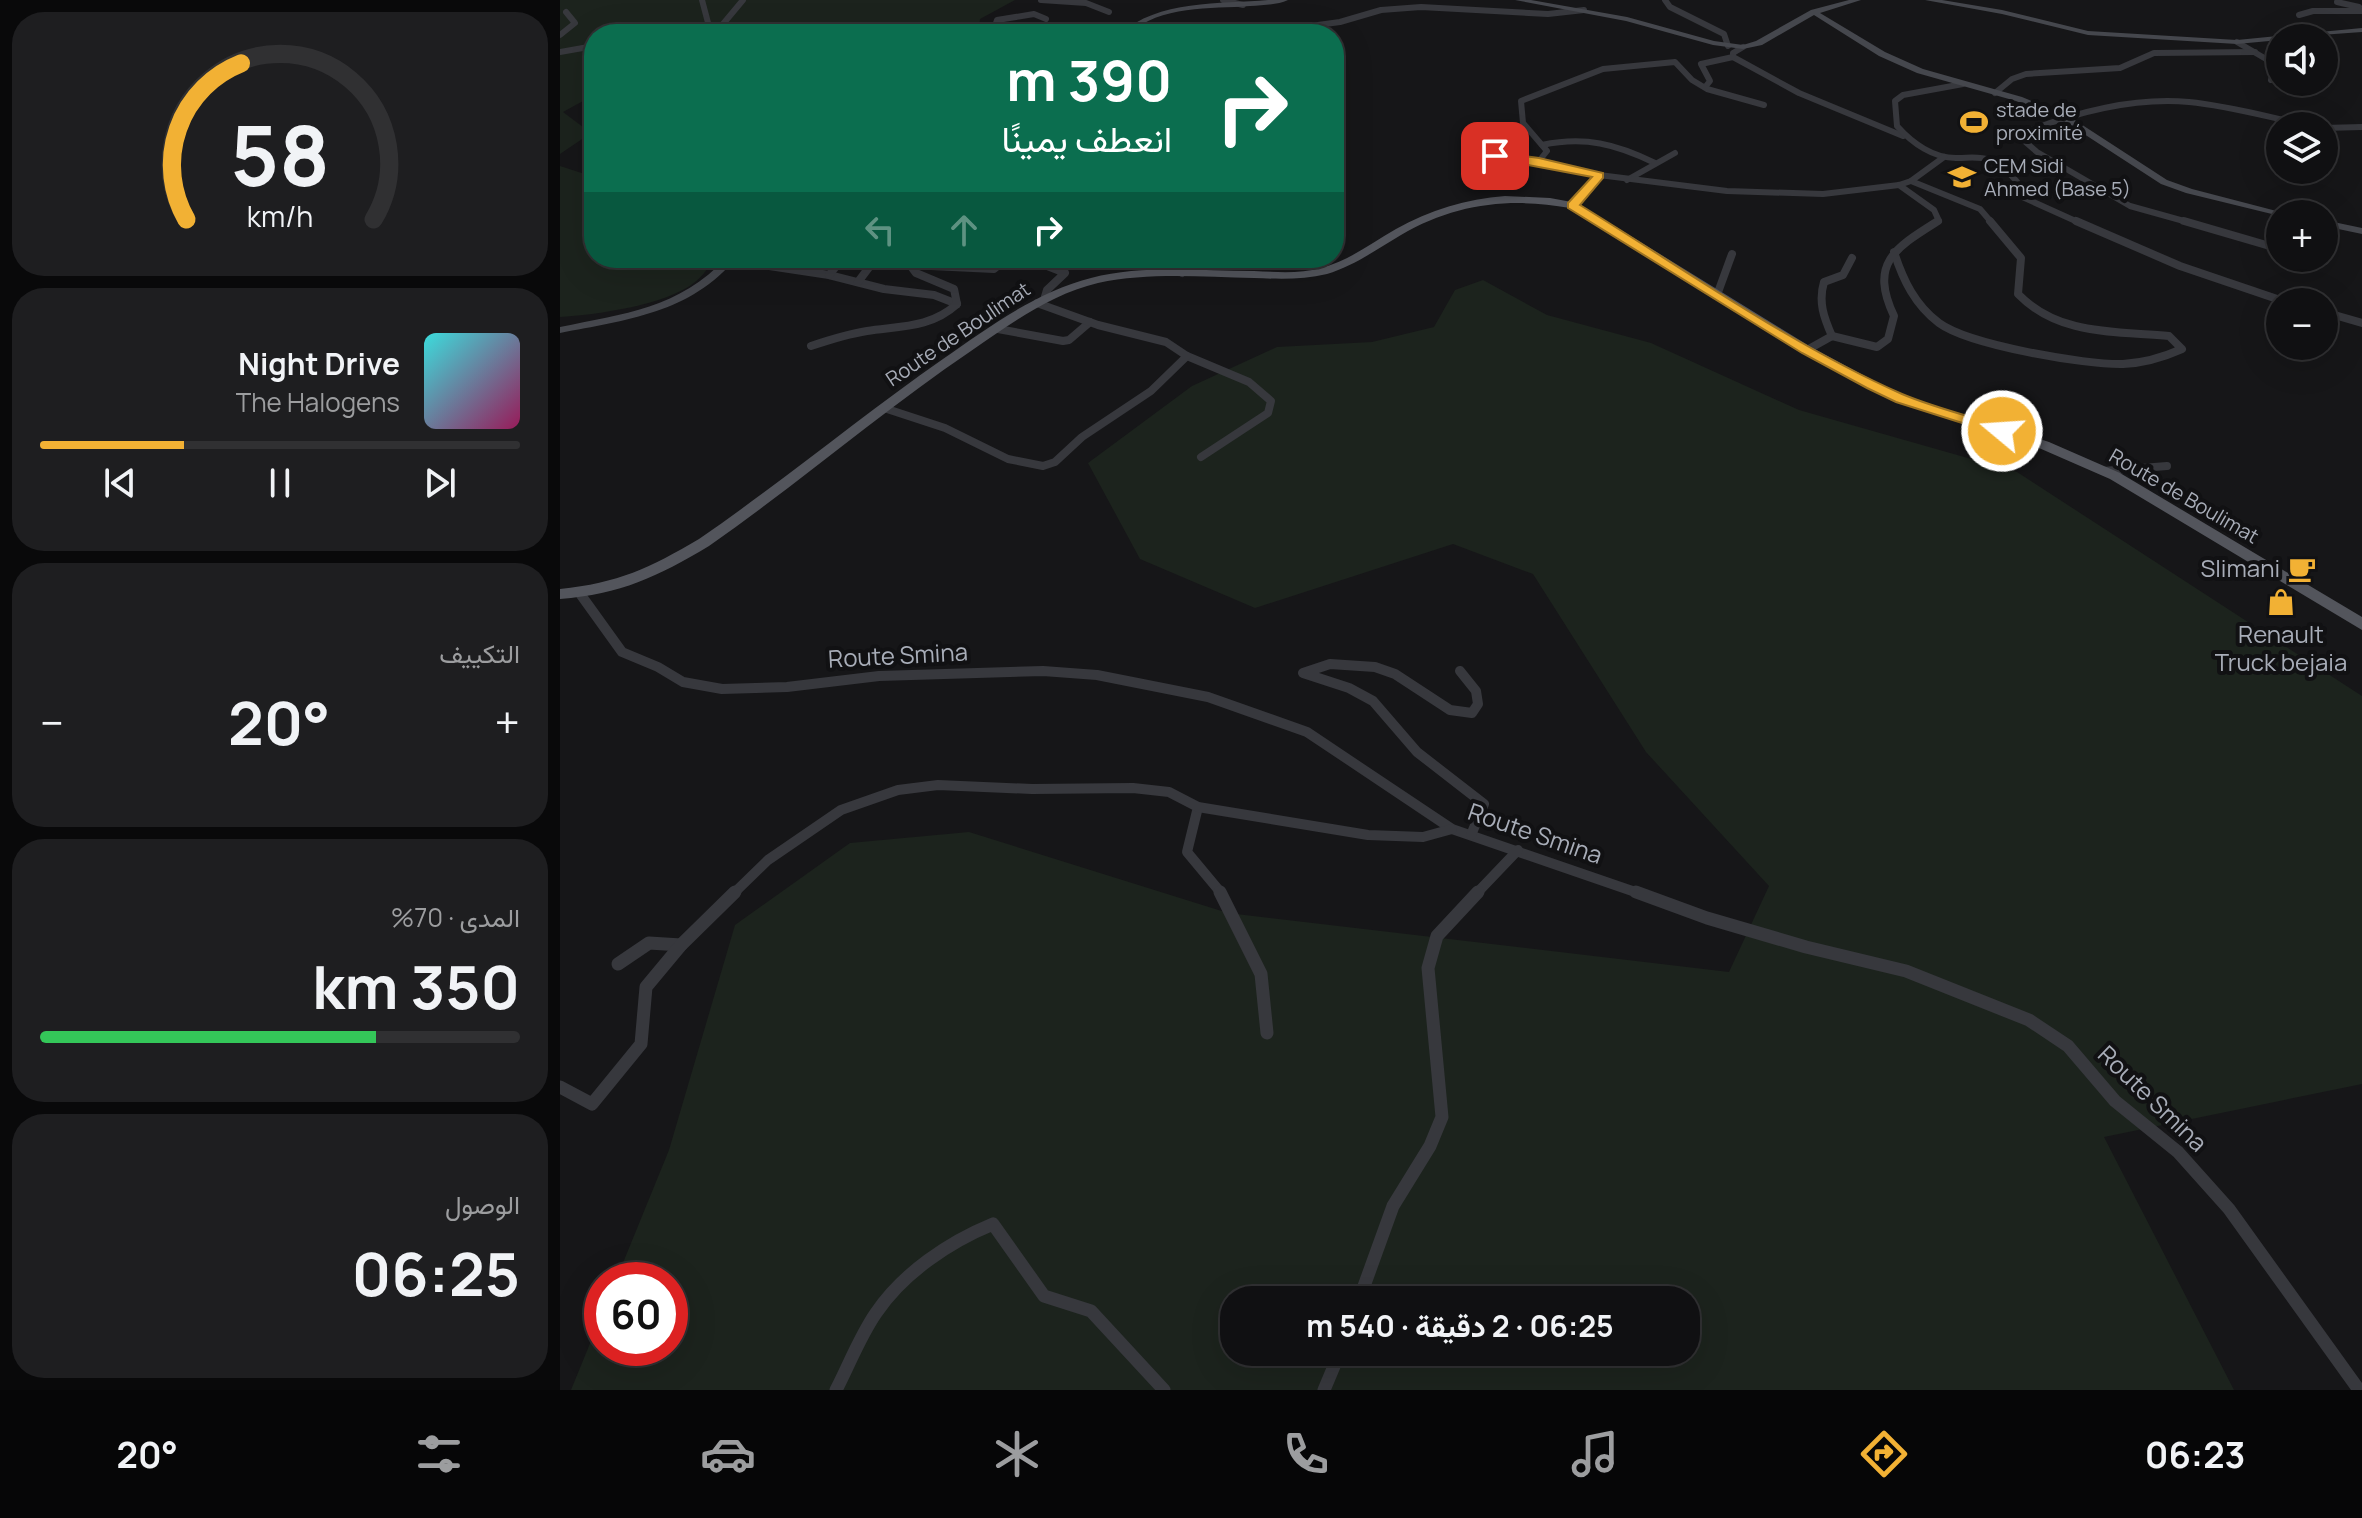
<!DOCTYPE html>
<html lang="ar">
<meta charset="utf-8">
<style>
:root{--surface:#101012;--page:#1e1e20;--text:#f1f3f6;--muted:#9c9d9f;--line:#303032;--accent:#f2b134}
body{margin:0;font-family:Manrope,Vazirmatn,sans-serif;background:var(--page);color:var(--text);direction:rtl;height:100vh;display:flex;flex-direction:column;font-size:30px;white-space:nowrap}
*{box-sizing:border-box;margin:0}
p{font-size:26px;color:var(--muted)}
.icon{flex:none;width:44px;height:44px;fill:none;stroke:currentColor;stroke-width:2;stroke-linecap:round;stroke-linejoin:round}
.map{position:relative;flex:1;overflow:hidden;direction:ltr}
.details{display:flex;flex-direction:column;gap:12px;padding:12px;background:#09090a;width:560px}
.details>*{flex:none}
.top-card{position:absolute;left:24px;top:24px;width:760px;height:244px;border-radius:32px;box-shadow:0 8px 32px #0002,0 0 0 2px var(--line);direction:rtl;background:#0b6e4f;color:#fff;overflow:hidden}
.controls{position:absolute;left:1706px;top:24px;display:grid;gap:16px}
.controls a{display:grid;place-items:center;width:72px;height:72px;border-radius:50%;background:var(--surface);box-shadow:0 8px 32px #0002,0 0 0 2px var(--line);font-size:40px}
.speed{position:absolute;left:24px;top:1262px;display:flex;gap:16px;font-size:40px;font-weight:700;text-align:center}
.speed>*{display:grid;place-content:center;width:104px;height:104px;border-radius:50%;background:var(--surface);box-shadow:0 8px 32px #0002,0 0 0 2px var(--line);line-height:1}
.speed .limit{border:12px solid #d22;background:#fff;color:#111}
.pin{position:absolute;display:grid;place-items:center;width:68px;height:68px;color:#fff;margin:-34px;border-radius:16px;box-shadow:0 4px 12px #0006}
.me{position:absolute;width:88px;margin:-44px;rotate:288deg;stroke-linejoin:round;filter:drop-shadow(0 0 6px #0008)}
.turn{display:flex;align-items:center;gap:28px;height:168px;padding:0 40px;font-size:36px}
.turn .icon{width:104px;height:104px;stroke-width:2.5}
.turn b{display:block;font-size:56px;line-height:68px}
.lanes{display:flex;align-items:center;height:76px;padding:0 40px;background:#0003;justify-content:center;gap:40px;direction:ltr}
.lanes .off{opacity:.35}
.big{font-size:60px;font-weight:700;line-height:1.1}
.details .tile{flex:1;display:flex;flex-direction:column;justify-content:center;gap:12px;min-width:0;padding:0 28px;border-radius:32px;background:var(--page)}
.details .dial{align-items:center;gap:0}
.dial svg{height:208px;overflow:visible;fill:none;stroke:var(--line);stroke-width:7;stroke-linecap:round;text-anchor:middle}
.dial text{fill:var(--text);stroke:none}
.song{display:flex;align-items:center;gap:24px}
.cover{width:96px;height:96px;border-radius:12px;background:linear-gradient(135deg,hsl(180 70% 55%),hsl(330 70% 35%))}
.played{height:8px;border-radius:4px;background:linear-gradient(90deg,var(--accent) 30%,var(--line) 30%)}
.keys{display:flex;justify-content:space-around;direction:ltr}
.heat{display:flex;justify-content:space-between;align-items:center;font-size:44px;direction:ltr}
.charge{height:12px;border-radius:6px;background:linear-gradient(90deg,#34c759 70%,var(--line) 0)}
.trip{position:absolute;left:660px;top:1286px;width:480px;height:80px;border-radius:32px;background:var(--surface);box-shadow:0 8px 32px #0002,0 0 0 2px var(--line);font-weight:700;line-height:80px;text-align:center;direction:rtl}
.menu{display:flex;height:128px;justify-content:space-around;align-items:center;background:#060607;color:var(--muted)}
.menu .icon{width:56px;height:56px}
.menu .on{color:var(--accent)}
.menu b{font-size:36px;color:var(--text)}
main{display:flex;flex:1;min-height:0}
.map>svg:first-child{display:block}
</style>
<main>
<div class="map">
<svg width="1802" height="1390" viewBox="0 0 1802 1390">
<rect width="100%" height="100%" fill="#161618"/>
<g fill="#1c231d" fill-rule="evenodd">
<polygon points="0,0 455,0 420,19 418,34 34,34 34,95 3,112 31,133 0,154"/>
<path d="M0 166 34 177V258H156C149 266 143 276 135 282 107 305 35 315 0 317Z"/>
<path d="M923 280 987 315 1091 343 1239 410 1457 472 1802 696V1084L1544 1137 1674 1390H11L42 1314V1348H110V1280H56L109 1150 175 925 290 843 409 832 668 913 1169 972 1209 886 1086 752 973 574 893 544 695 608 580 559 528 463 632 386 717 347 812 342 874 327 895 290ZM674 1300H1126V1352H674Z"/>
</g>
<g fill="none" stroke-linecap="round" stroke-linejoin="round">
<g stroke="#37383d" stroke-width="6">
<polyline points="142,0 151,34"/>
<polyline points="481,0 526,3 549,12"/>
<polyline points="663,0 683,5"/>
<polyline points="1105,0 1110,7 1164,34 1168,46"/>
<polyline points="1777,2 1799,7"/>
<polyline points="1739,15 1753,11 1802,11"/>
<polyline points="149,32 163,24 183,0"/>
<polyline points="453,34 436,23 437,20 474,14 486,19"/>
<polyline points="692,34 780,22 821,10 861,7 988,14 1024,10"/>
<polyline points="0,35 15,23 6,12"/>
<polyline points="1677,42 1706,59 1714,68 1711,80"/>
<polyline points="1183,47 1173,53 1173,57 1239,93 1343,136"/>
<polyline points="0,52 34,46"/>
<path d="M1403 84 1343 95 1335 101 1337 126C1352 143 1374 159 1398 158 1409 158 1419 156 1430 160 1447 167 1460 185 1471 200"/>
<polyline points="1146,86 1150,81 1141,64 1173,57"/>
<polyline points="1435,93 1452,79 1466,74 1560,68 1594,53 1695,52"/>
<polyline points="1764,128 1802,127"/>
<path d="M982 145C1025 136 1056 144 1095 163"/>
<polyline points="913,153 979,161 1039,175"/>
<polyline points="979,161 987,151 963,123 961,101 1043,69 1115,62 1132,80 1147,89 1204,105"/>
<polyline points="1067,180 1115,153"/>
<polyline points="1351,181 1420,209 1432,223"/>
<polyline points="1339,185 1374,210 1379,221 1375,223"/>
<polyline points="1449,191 1520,223"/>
<polyline points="1013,205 1039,175 1167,191 1263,194 1339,185 1351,181 1384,157"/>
<path d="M1631 223 1570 206 1477 152 1462 139 1465 132C1517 112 1573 97 1629 102 1671 106 1711 118 1752 126"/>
</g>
<g stroke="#37383d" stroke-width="8">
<polyline points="1516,221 1620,266 1726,302"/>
<polyline points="1624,221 1720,249"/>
<path d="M1334 252C1343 280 1355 305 1379 323 1409 345 1525 365 1563 364 1583 363 1604 357 1622 349L1609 336C1555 331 1499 336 1458 294L1461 258 1430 221"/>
<polyline points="467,258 505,273 487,290 484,300"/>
<polyline points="1755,258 1765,261"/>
<polyline points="169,260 269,275 324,289 374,295 397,304"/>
<polyline points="350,265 434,269 447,258"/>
<polyline points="622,273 631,262 646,258"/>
<polyline points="269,275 283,258"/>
<polyline points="298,282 316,258"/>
<polyline points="1157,295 1172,254"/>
<polyline points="1764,312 1802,323"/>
<polyline points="438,329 503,341 509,340 530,322"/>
<path d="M1272 336C1264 318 1258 302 1264 282L1283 275 1292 258"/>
<path d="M251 346C269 340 288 334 307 331 340 326 371 328 397 304L394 289 356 273 350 265 352 258"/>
<path d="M1247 350 1272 336 1317 347 1328 339 1334 316C1309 263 1335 248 1378 221"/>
<polyline points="627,356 689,382 711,401 708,413 641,457"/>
<polyline points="324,408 385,428 448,459 483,466 495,462 522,437 591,391 627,356 606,342 538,325 477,303"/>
<polyline points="1543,471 1607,466"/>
</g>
<g stroke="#37383d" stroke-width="10">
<polyline points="21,595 62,652 98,667 123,682 162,689 227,687 319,676 483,671 537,675 648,697 747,732 892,829 1081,894"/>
<polyline points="900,671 916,691 918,704 912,713 890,710 835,674 815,667 770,664 743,673 789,688 813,701 857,752 924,804 911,835"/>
<polyline points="638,807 627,852 662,894"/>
<polyline points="173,894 208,860 281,810 338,790 378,785 472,789 573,788 609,792 638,807 808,835 863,837 892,829"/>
<polyline points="916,894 958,850"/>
</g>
<g stroke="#37383d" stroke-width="13">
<polyline points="660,892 701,974 707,1033"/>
<polyline points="1076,892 1147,918 1246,947 1346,971 1469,1020 1508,1046 1555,1101 1618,1152 1669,1209 1799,1390"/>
<polyline points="58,964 89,943 121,945"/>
<polyline points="0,1087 32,1104 81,1044 86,987 121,945 175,892"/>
<polyline points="799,1300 833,1206 870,1146 882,1117 868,968 877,936 918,892"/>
<path d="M276 1390C289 1365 300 1336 316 1313 343 1273 389 1242 433 1224L484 1296 531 1311 604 1390"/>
<polyline points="764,1390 780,1352"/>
</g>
<g fill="#45474d" fill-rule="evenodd">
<path d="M708 0H728C717 5 703 5 690 6 651 9 600 5 569 34H561C596 0 662 4 708 0Z"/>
<polygon points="955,0 971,0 1067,17 1154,41 1183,45 1196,41 1251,10 1289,0 1301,0 1260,13 1325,52 1363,69 1462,97 1510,117 1607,180 1632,189 1728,214 1720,214 1720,216 1626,193 1601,184 1504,121 1456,101 1357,73 1319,56 1254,15 1202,45 1183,49 1153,45 1066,21"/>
<polygon points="1365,0 1382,0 1442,10 1528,31 1677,40 1802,28 1802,32 1720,38 1720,40 1677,44 1528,35 1442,14"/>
<polygon points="1764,220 1802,228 1802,234 1764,226"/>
<path d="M166 258H176C131 313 66 320 0 333V327C63 314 120 308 166 258Z"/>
</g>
<path fill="#53555c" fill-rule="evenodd" d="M945 196 990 198 1017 203 1251 347 1316 382 1345 396 1489 442 1560 473 1802 617V630L1550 479 1479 448 1337 402 1308 388 1243 353 1010 208C950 197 894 204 841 235 817 249 794 266 767 274 743 280 718 279 694 278 642 277 589 272 538 283 491 294 450 324 411 351 321 412 238 484 149 546 97 577 61 594 0 599V589C58 583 90 568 139 539 222 482 300 417 383 359 429 327 476 292 531 278 584 264 640 271 694 271 716 272 740 274 761 268 789 261 811 243 836 229 870 210 906 199 945 196Z"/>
</g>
<path fill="#f2b134" stroke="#9d7322" stroke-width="2" d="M935 152 979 158 1043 173V178L1020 205C1123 268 1231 345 1342 394 1375 408 1413 417 1447 428L1449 431 1442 436 1437 434 1336 402 1307 388 1242 353 1008 208V203L1032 177 931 158V153Z"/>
<defs>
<g id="stadium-bare" transform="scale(2.16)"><path d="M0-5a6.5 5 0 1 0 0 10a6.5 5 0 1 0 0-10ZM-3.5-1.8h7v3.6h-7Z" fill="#f2b134" stroke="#111113" stroke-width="2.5" paint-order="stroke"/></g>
<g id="school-bare" transform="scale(2.16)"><path d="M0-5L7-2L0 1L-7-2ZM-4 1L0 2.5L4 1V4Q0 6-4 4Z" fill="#f2b134" stroke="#111113" stroke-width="2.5" paint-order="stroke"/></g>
<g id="cafe-bare" transform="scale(2.16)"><path d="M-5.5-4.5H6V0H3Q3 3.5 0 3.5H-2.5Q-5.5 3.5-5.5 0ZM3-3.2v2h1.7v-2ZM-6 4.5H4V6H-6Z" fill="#f2b134" stroke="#111113" stroke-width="2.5" paint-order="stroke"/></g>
<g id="shop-bare" transform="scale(2.16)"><path d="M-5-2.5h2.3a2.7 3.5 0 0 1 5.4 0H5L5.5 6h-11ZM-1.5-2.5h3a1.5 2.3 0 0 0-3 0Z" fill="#f2b134" stroke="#111113" stroke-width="2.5" paint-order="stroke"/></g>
</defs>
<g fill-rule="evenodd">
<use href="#stadium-bare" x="1414" y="122"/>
<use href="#school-bare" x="1402" y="177"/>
<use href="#cafe-bare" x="1742" y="569"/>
<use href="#shop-bare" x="1721" y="602"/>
</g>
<g text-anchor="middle" stroke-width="8" stroke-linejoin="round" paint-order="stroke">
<g font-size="20" fill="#a8adb8" stroke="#111113" text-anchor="start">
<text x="1436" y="117">stade de<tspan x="1436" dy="23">proximité</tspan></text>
<text x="1424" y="173">CEM Sidi<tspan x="1424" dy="23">Ahmed (Base 5)</tspan></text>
</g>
<g font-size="20" fill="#a8adb8" stroke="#111113">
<text transform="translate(398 334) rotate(-34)" y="7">Route de Boulimat</text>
<text transform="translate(1624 496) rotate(30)" y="7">Route de Boulimat</text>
</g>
<g font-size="24" fill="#a8adb8" stroke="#111113" text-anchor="end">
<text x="1720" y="577">Slimani</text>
<text x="1721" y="643" text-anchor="middle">Renault<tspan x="1721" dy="28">Truck bejaia</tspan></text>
</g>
<g font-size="24" fill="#a8adb8" stroke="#111113">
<text transform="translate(338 656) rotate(-3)" y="8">Route Smina</text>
<text transform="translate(975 834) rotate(19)" y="8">Route Smina</text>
<text transform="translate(1592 1099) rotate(44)" y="8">Route Smina</text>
</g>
</g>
</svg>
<div class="controls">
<a><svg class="icon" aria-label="sound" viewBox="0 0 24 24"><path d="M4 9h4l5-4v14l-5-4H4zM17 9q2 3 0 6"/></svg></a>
<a><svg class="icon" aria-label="layers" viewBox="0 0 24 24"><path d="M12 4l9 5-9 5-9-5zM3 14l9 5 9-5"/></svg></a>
<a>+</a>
<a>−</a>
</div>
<div class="speed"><div class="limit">60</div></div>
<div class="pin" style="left:935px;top:156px;background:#d93025"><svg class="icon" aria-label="arrive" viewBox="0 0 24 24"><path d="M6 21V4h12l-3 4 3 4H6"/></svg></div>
<svg class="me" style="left:1442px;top:431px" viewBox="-20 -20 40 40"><circle r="17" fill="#f2b134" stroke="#fff" stroke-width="3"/><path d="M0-11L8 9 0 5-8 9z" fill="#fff"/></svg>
<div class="trip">06:25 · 2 دقيقة · 540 m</div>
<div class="top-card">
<div class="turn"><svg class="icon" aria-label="right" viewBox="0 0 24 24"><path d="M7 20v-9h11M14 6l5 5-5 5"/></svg><div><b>390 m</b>انعطف يمينًا</div></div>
<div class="lanes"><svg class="icon off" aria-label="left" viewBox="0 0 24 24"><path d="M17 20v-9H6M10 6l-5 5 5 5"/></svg><svg class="icon off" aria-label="ahead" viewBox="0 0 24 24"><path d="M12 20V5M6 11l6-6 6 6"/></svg><svg class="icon" aria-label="right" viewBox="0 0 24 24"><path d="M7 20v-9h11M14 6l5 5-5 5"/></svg></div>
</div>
</div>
<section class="details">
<div class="tile dial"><svg viewBox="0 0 100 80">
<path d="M14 69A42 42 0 1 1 86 69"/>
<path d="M14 69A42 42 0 0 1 35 9" stroke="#f2b134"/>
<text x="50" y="56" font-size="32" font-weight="700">58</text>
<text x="50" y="72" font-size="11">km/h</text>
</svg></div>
<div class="tile">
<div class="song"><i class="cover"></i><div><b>Night Drive</b><p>The Halogens</p></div></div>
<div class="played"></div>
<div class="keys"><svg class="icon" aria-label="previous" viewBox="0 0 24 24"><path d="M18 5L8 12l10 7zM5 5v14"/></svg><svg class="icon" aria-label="pause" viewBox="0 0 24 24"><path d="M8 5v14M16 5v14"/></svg><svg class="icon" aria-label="next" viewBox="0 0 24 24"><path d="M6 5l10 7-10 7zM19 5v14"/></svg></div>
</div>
<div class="tile"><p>التكييف</p>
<div class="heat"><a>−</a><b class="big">20°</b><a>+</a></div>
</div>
<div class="tile"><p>المدى · 70%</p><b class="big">350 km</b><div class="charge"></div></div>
<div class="tile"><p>الوصول</p><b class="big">06:25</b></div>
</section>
</main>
<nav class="menu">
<b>06:23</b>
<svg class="icon on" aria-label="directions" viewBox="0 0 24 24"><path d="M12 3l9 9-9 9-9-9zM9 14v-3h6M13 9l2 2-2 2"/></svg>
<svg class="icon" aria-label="music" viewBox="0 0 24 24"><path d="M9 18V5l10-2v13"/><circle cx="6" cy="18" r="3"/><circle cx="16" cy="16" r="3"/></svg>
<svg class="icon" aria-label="phone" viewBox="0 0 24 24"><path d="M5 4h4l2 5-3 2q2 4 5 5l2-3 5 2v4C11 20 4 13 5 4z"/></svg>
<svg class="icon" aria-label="climate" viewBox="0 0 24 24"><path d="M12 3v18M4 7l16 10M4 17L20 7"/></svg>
<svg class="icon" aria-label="car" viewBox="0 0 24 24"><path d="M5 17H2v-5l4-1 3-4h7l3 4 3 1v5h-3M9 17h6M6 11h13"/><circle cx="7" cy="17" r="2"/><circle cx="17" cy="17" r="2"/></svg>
<svg class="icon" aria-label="filters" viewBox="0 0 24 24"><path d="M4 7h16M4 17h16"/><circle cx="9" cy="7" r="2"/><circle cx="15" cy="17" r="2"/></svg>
<b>20°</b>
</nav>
